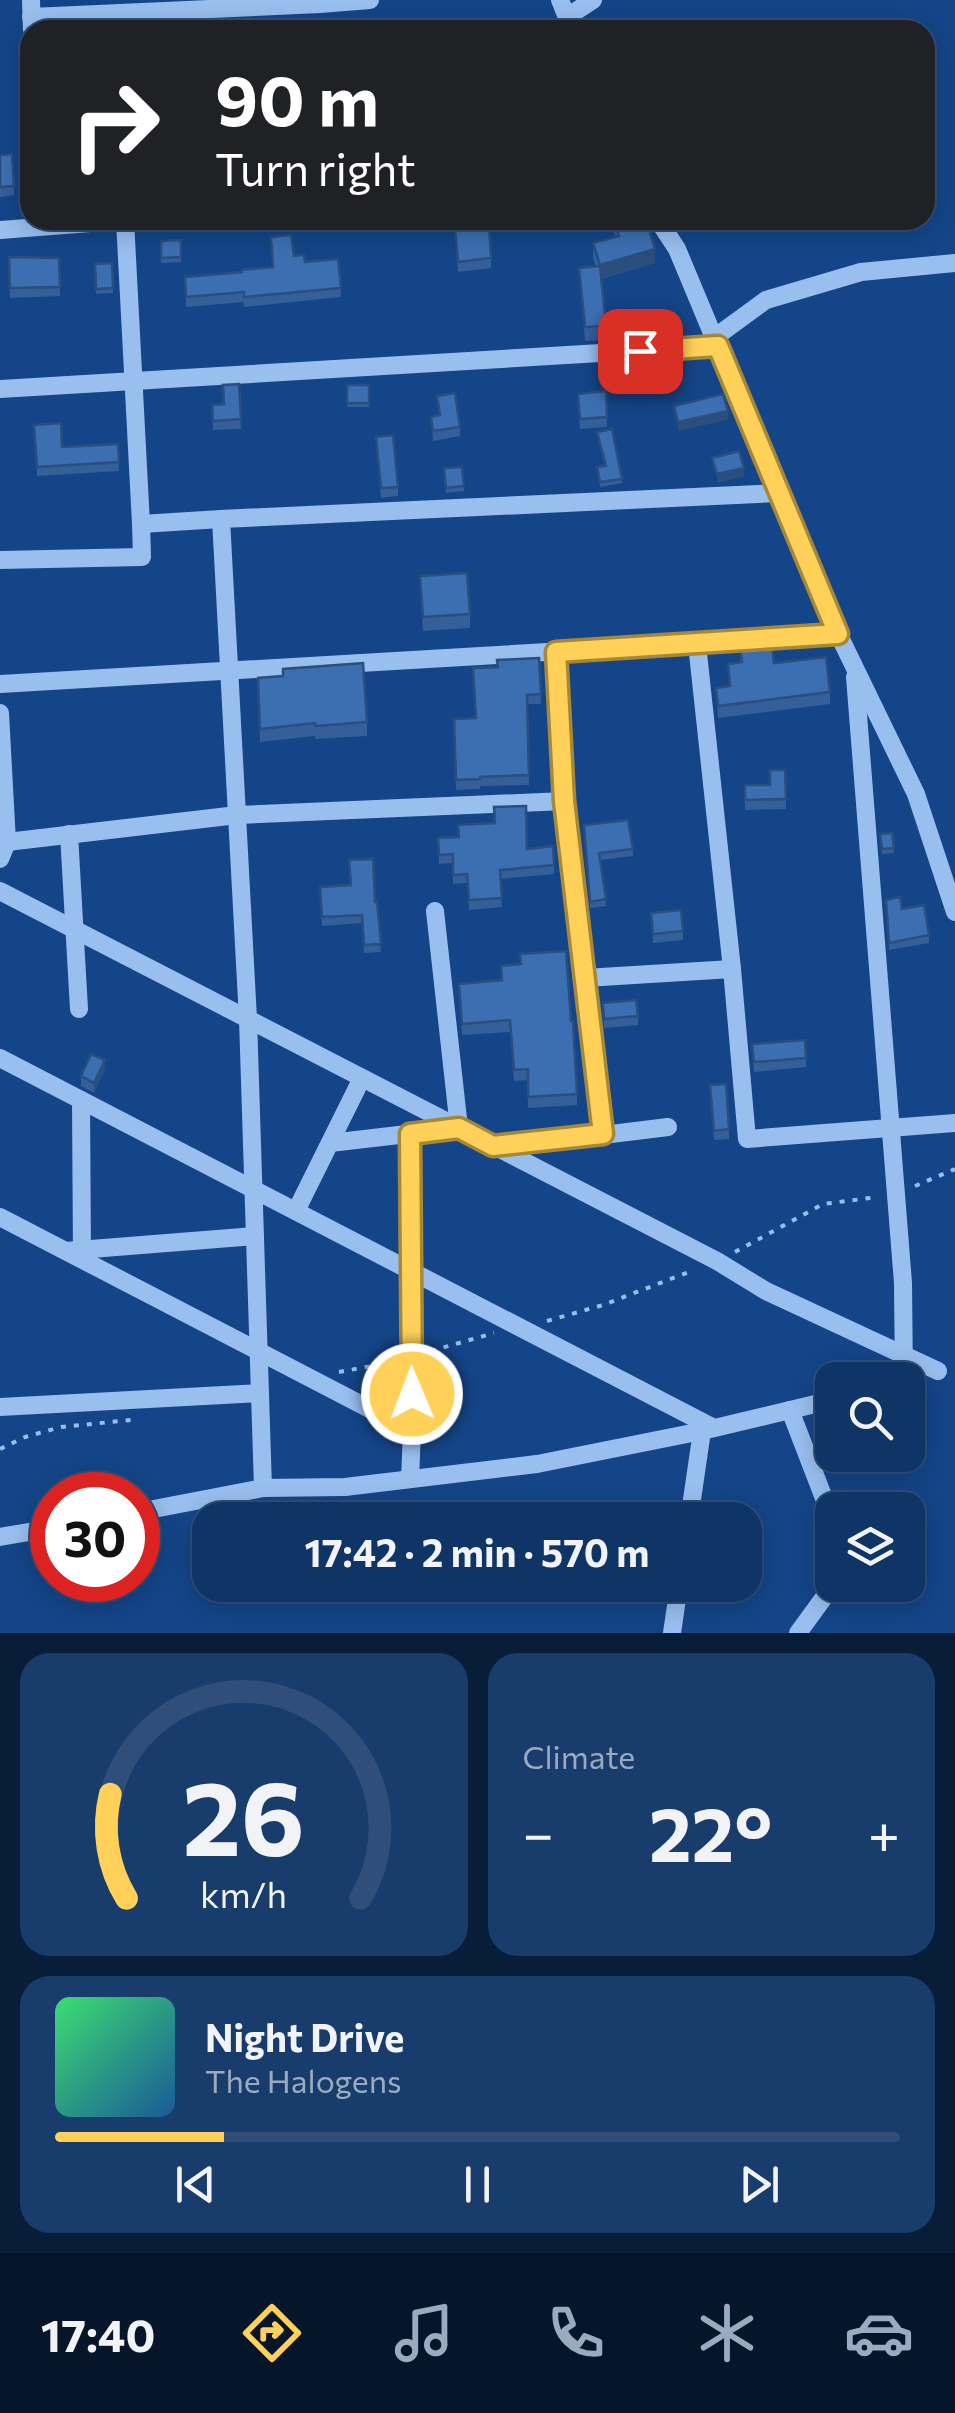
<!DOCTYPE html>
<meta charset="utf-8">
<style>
:root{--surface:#0f3466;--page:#183c6c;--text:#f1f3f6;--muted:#9baabf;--line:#2f4f7a;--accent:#ffd158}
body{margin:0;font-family:Commissioner,sans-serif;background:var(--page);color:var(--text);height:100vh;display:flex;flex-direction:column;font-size:38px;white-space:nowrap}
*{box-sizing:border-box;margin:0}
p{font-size:32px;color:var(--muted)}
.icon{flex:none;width:55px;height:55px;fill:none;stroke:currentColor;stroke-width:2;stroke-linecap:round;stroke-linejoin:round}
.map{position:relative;height:1633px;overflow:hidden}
.sheet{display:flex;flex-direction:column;gap:20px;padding:20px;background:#081d38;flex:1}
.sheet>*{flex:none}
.top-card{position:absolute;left:20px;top:20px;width:915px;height:210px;border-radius:30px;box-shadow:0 5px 25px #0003,0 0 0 2px var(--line);background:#202124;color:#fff;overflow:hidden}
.tools{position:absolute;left:815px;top:1362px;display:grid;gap:20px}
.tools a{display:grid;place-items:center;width:110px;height:110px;border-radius:20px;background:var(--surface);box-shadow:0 5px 25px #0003,0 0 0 2px var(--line);font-size:50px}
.speed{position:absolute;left:30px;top:1472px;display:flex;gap:20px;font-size:50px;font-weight:700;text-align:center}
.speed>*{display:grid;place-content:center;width:130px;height:130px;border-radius:50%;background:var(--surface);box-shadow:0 5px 25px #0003,0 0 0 2px var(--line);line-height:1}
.speed .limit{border:15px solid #d22;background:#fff;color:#111}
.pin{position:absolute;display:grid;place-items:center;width:85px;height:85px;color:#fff;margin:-42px;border-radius:20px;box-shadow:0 5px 15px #0006}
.me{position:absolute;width:110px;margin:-55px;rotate:359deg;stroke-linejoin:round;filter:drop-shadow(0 0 8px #0008)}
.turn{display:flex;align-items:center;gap:35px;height:210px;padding:0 30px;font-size:45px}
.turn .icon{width:130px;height:130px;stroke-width:2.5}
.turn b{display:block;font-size:70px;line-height:85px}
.big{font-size:75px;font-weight:700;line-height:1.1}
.sheet .tile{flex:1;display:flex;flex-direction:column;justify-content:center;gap:15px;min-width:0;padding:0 35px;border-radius:30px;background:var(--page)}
.sheet .dial{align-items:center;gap:0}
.dial svg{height:260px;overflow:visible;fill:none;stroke:var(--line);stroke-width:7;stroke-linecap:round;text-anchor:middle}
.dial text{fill:var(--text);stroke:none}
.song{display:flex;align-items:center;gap:30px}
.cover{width:120px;height:120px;border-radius:15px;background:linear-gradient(135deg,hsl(140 70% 55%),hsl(210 70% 35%))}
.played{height:10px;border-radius:5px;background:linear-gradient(90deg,var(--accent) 20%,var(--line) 20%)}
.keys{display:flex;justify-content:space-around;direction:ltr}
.heat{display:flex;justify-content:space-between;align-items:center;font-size:55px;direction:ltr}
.sheet .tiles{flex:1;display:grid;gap:20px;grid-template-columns:1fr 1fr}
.tile:last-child{grid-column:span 2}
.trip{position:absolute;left:192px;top:1502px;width:570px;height:100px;border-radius:30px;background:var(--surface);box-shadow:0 5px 25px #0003,0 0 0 2px var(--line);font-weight:700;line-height:100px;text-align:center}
.menu{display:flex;height:160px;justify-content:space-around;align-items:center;background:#061529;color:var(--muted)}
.menu .icon{width:70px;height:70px}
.menu .current{color:var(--accent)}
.menu b{font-size:45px;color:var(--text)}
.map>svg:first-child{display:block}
</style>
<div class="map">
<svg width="955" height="1633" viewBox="0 0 955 1633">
<rect width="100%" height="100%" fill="#144588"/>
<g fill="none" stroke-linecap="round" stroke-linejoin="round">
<g stroke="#99bfef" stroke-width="4" stroke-dasharray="5 8" stroke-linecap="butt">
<polyline points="915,1186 955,1169"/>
<polyline points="735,1252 823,1204 878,1197"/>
<polyline points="547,1321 603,1305 694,1270"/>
<polyline points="431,1351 494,1333"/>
<polyline points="339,1372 393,1362"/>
<polyline points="0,1449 25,1437 61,1427 131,1420"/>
</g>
<g stroke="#99bfef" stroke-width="18">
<polyline points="31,0 32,30"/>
<polyline points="560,0 572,30"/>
<polyline points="31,17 320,4 370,0"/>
<polyline points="567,17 593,0"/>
<polyline points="125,220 141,524 221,519"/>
<polyline points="658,220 677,249 834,625 916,794 955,912"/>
<polyline points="0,230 129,220"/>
<polyline points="714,338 766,300 861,272 955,263"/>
<polyline points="0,389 718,346"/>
<polyline points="0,560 142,557 141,524"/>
<polyline points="697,644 732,969 747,1139 955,1123"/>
<polyline points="855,677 903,1283 904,1380"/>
<polyline points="0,684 838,635"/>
<polyline points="0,713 7,842 0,859"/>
<polyline points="69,834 79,1009"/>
<polyline points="7,842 237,815 565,801 557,652"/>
<polyline points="0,891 717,1261 766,1291 938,1371"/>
<polyline points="585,978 732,969"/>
<polyline points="0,1058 714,1428"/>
<polyline points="81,1100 82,1259"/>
<polyline points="603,1135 668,1127"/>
<polyline points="330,1143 459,1128 435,911"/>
<polyline points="495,1145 603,1135 565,801"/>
<polyline points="296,1211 362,1078"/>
<polyline points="0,1217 412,1431"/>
<polyline points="66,1251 255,1236"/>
<polyline points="0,1407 260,1393"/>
<polyline points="790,1410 832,1519"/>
<polyline points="410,1479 412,1431 410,1134"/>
<polyline points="263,1488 345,1487 537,1464 702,1431 832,1400"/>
<polyline points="138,1512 263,1488 248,1019 221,519 779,493"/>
<polyline points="689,1520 702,1431"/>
<polyline points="0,1537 52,1528"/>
<polyline points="672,1633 679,1585"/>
<polyline points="798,1633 833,1585"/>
</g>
</g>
<g fill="#345f99">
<polygon points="0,155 14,186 14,195 0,197"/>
<polygon points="611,220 646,220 655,263 601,279 606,340 585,341 579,268 596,267 593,257 593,243 615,237"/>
<polygon points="455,228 491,258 491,268 458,272"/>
<polygon points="271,237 294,256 305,262 341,288 341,297 244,307 244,302 186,307 185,277 242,272 272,267"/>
<polygon points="181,240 181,262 161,263 161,241"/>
<polygon points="9,257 59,258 60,296 10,298"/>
<polygon points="112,263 113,293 96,294 95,264"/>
<polygon points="239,384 241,429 213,430 212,405 223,404"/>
<rect x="347" y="385" width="22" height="22"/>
<polygon points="606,391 607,427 580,429 578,403"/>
<polygon points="437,396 460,427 460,436 433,441 431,417 439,415"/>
<polygon points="34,425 62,447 118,444 119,471 37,476"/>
<polygon points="597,432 622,479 622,483 600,487 597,467 605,466"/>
<polygon points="376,437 398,487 398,496 381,498"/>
<polygon points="462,467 464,491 446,493 444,468"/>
<polygon points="420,576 470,614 470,628 423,631"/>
<polygon points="740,649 774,663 830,692 830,704 718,718 716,688 729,686 728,664 740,662"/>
<polygon points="539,658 541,704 527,704 529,785 480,786 480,789 456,790 454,719 476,718 498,667"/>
<polygon points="258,691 367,722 367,736 316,739 315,736 260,742"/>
<polygon points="745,785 786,799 786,809 745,810"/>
<polygon points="584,831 633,849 633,856 600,860 606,906 590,908"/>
<polygon points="892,833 894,853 882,854 880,834"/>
<polygon points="438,838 527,849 554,865 554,874 500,879 502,907 469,910 467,883 453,884 453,863 439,864"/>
<polygon points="320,887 375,902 381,952 364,953 362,923 322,926"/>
<polygon points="886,900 902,909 929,935 929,943 889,950"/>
<polygon points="651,913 683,931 683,940 653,943"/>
<polygon points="520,954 577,1094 577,1105 528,1108 528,1080 514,1081 510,1032 462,1035 459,984 501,980 501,966 520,964"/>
<polygon points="603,1003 638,1016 638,1025 604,1028"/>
<polygon points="752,1044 806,1058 806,1067 754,1072"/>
<polygon points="105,1069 94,1093 81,1086 81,1076"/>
<polygon points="710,1095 729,1129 729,1139 714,1140"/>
</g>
<g fill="#2a4e7d">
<polygon points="655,249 655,263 600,279 600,265"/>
<polygon points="728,411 728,420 678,431 678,422"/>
<polygon points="744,468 744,477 717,483 717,474"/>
<polygon points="105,1060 105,1069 94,1093 94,1083"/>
</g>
<g fill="#3c6fb2" stroke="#2a4e7d" stroke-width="2.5">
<polygon points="447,27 447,30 414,30"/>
<polygon points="12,154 14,186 0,187 0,155"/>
<polygon points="614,220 646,220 655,249 600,265 593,243 619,236"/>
<polygon points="489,226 491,258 458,262 455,228"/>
<polygon points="291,235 294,256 304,255 305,262 338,259 341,288 244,297 244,292 186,297 185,277 242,272 242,270 273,267 271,237"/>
<polygon points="181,240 181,257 161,258 161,241"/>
<polygon points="9,257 59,258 60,287 10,288"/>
<polygon points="112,263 113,288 96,289 95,264"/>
<polygon points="600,266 606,326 585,327 579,268"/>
<polygon points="239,384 241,419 213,421 212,405 224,404 223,385"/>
<rect x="347" y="385" width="22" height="18"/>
<polygon points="606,391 607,417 580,419 578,394"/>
<polygon points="455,393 460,427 433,431 431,417 440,415 437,396"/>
<polygon points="723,394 728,411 678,422 674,406"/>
<polygon points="61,423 62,447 118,444 119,462 37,467 34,425"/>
<polygon points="612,429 622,479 600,482 597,467 606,466 597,432"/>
<polygon points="393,435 398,487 381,488 376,437"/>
<polygon points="739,451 744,468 717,474 712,458"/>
<polygon points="462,467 464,486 446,488 444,468"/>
<polygon points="467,573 470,614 423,617 420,576"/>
<polygon points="772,645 774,663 826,657 830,692 718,706 716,688 730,686 728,664 742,662 740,649"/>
<polygon points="539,658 541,694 527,695 529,775 480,777 480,779 456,780 454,719 476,718 473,668 498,667 497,660"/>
<polygon points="363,663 367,722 316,726 315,723 260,729 258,678 283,676 283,669"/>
<polygon points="770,770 785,770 786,799 745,800 745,785 770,785"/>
<polygon points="526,806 527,849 553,846 554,865 500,870 502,898 469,900 467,874 453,875 453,854 439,855 438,838 459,837 458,825 495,823 494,807"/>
<polygon points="628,820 633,849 599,853 606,899 590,902 584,825"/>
<polygon points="892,833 894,848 882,849 880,834"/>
<polygon points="373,859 375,902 377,902 381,944 364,945 362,915 322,917 320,887 351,885 349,860"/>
<polygon points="900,897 902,909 924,905 929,935 889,943 886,900"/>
<polygon points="681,910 683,931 653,934 651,913"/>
<polygon points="566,951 571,1021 573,1021 577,1094 528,1097 528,1069 514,1070 510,1020 462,1024 459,984 502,980 501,966 521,964 520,954"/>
<polygon points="636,1000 638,1016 604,1019 603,1003"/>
<polygon points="805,1040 806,1058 754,1062 752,1044"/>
<polygon points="91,1054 105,1060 94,1083 81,1076"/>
<polygon points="726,1084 729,1129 714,1131 710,1085"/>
</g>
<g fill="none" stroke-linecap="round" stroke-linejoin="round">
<g stroke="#a68839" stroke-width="25">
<polyline id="route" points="412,1394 410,1134 459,1128 493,1146 603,1134 564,801 556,652 838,634 718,346 640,351"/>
</g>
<use href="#route" stroke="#ffd158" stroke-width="18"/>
</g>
</svg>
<div class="tools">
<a><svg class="icon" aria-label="search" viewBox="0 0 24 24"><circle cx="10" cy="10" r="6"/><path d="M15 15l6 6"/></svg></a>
<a><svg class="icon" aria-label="layers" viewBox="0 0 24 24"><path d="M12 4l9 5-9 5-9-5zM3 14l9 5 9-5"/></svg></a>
</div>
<div class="speed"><div class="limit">30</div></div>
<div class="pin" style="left:640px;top:351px;background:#d93025"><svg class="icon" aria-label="arrive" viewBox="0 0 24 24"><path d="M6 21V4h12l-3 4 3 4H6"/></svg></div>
<svg class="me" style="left:412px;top:1394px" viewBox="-20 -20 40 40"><circle r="17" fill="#ffd158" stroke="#fff" stroke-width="3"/><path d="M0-11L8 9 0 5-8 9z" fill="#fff"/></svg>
<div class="trip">17:42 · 2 min · 570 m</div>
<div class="top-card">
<div class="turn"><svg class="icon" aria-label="right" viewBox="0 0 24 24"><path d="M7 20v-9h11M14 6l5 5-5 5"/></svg><div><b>90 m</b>Turn right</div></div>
</div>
</div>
<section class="sheet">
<div class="tiles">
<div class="tile dial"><svg viewBox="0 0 100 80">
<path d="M14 69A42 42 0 1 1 86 69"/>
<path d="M14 69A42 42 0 0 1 9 37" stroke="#ffd158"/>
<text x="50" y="56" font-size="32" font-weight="700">26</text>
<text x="50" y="72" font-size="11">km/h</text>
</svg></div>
<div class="tile"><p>Climate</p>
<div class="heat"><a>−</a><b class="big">22°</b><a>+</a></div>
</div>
<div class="tile">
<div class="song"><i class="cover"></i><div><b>Night Drive</b><p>The Halogens</p></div></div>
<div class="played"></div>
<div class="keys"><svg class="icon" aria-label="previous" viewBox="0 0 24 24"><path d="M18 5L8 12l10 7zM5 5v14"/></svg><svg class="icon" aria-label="pause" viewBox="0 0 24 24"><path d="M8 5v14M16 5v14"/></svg><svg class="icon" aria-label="next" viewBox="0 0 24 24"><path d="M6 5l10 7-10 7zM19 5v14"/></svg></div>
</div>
</div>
</section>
<nav class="menu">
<b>17:40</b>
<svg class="icon current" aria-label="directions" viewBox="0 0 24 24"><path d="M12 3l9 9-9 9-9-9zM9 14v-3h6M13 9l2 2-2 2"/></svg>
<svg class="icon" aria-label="music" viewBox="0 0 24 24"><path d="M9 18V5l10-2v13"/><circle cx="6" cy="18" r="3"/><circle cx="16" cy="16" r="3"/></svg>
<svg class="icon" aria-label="phone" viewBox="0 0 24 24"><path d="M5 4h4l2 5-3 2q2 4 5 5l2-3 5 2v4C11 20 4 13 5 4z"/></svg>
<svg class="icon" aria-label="climate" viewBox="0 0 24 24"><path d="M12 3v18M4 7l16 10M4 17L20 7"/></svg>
<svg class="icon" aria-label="car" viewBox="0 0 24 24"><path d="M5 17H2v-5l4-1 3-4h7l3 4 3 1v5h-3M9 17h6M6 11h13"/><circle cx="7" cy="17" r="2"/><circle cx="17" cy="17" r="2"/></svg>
</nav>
